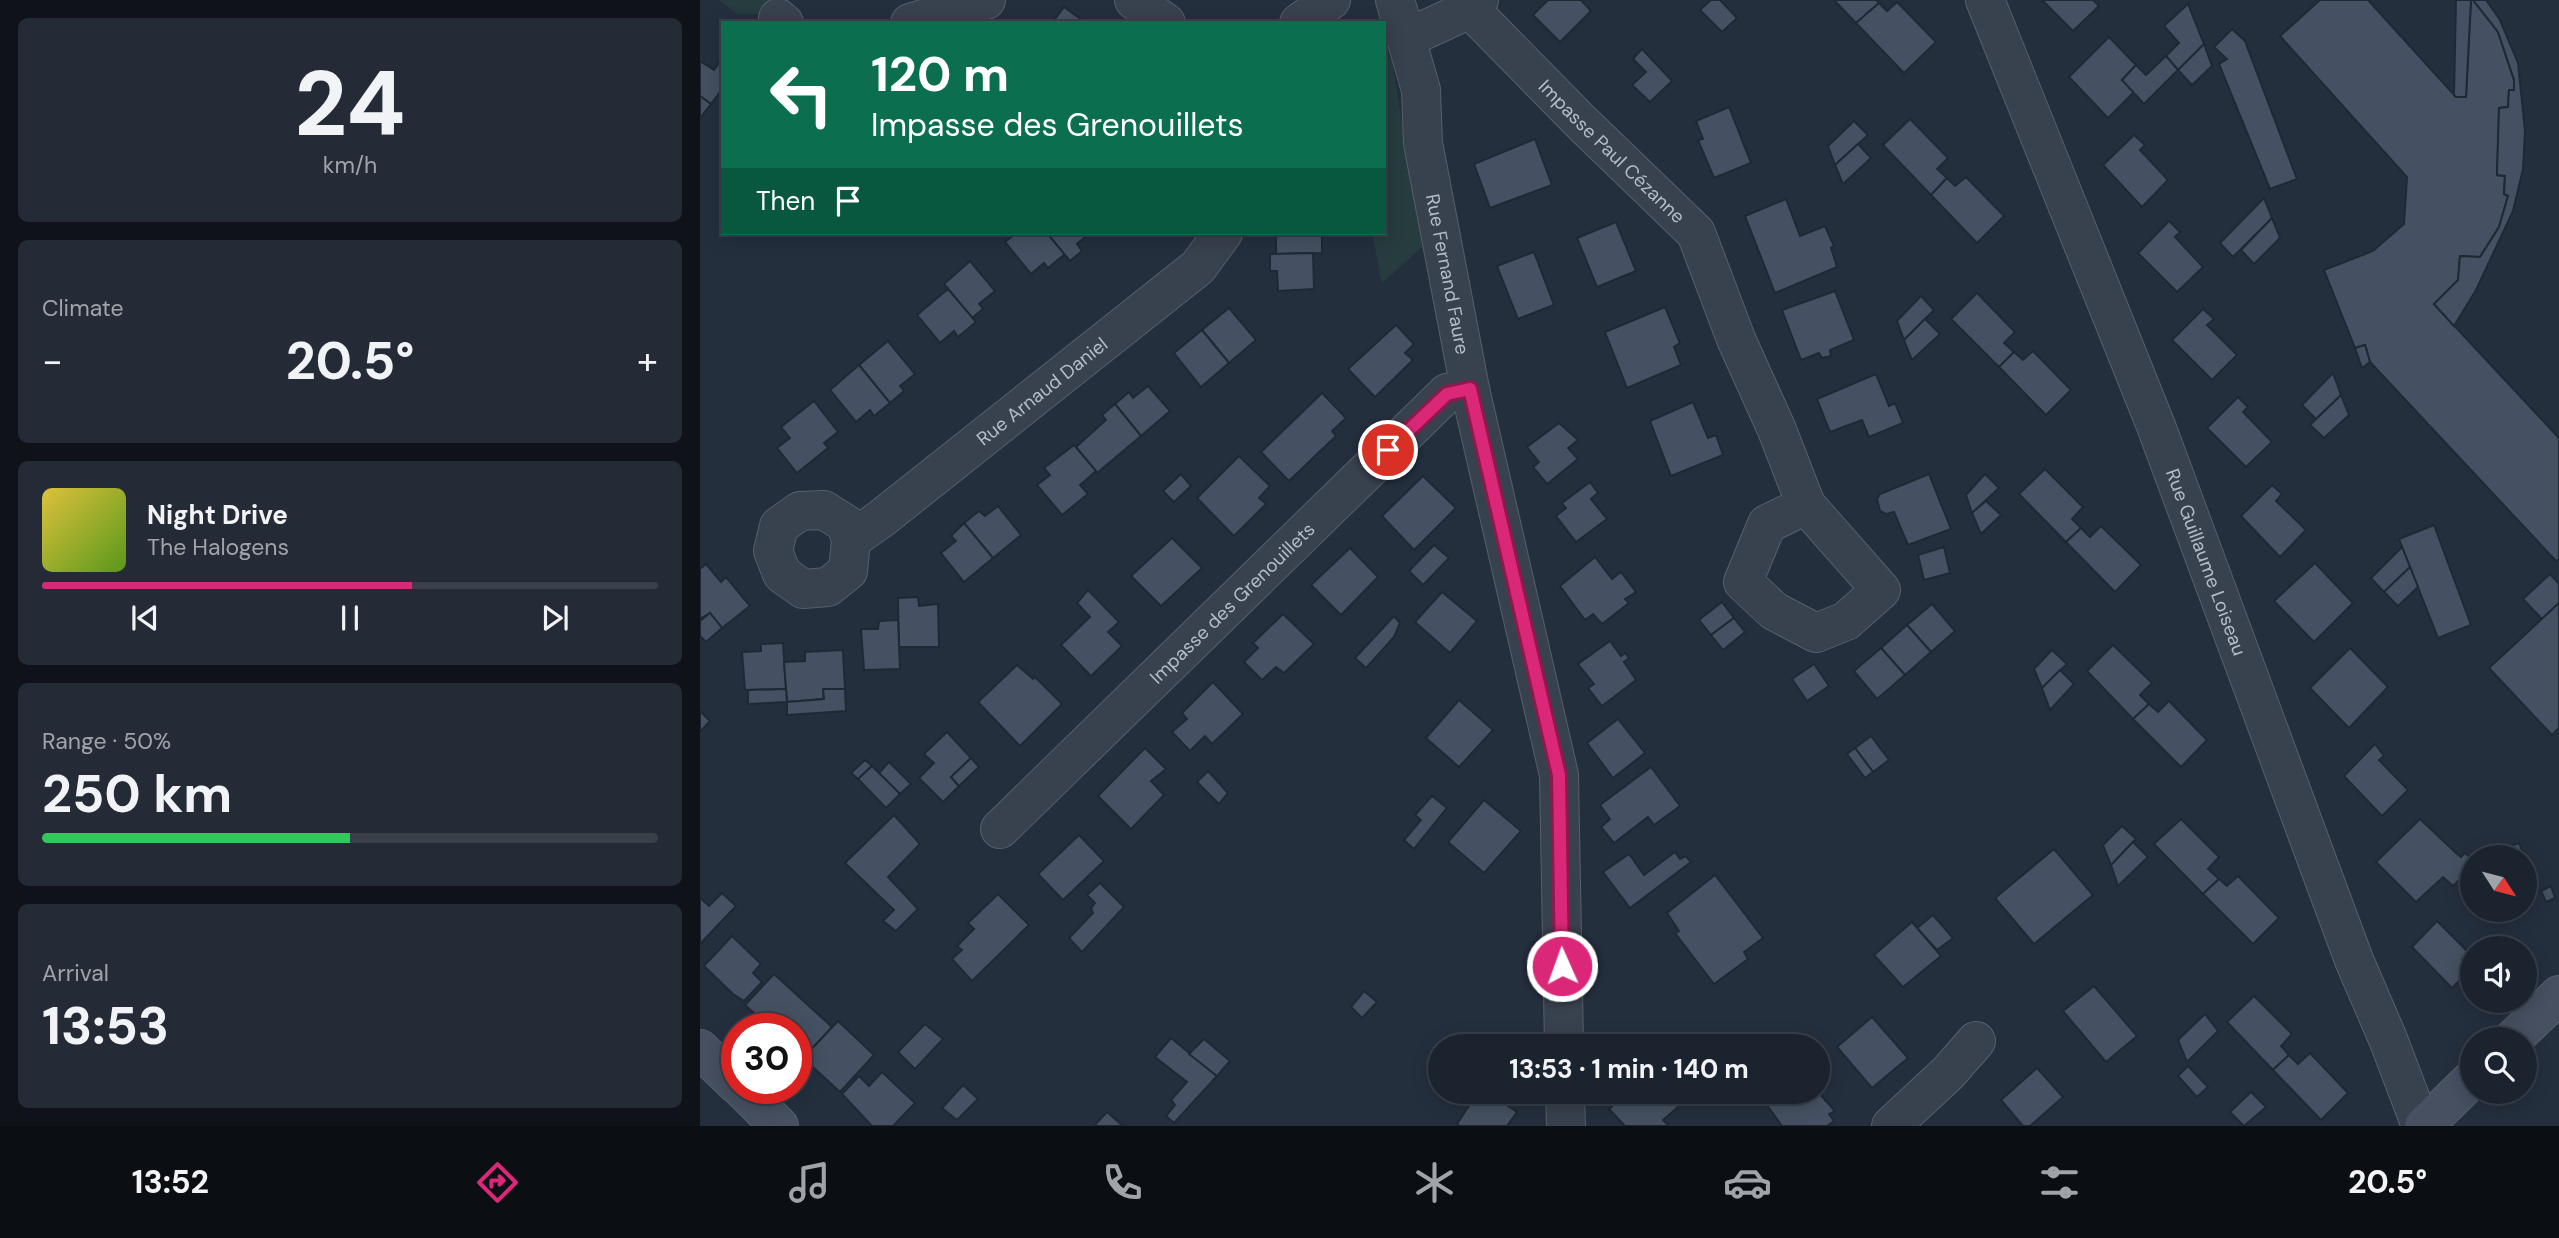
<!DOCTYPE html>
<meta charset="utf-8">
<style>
:root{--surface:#1b232e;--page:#242b36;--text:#f1f3f6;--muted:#a0a4aa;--line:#39404a;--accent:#db2777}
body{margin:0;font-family:"DM Sans",sans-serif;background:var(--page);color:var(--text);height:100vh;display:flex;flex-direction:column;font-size:26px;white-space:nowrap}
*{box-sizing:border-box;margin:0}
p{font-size:23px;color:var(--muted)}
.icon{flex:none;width:38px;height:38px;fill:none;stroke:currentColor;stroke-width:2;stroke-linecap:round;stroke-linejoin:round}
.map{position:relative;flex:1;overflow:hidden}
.drawer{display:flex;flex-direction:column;gap:18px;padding:18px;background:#0f1319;width:700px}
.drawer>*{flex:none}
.guide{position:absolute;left:21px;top:21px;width:665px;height:214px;border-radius:0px;box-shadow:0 4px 18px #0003,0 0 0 2px var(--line);background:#0b6e4f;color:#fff;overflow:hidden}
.needle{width:46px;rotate:126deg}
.fabs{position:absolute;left:1760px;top:845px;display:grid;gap:14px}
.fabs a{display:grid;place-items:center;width:77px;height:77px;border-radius:50%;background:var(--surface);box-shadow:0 4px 18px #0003,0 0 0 2px var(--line);font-size:35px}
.speed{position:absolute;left:21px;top:1013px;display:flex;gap:14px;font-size:35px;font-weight:700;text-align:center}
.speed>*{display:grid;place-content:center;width:91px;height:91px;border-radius:50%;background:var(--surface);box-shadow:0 4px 18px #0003,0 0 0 2px var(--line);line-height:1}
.speed .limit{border:10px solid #d22;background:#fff;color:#111}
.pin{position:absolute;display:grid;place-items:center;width:60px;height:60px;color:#fff;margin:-30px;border:4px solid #fff;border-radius:50%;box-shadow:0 2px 7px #0007}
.me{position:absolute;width:77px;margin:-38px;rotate:358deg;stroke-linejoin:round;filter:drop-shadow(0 0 5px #0008)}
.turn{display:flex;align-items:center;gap:24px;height:147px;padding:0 35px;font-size:32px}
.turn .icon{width:91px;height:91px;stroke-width:2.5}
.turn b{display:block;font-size:49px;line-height:60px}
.then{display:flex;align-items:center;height:66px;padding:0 35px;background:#0003;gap:14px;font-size:26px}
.big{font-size:52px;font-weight:700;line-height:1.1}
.drawer .card{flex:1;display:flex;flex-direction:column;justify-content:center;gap:10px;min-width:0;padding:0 24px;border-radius:10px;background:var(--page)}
.drawer .dial{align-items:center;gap:0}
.dial b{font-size:91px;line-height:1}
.song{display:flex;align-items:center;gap:21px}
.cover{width:84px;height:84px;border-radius:10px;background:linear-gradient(135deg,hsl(50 70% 55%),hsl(90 70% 35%))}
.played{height:7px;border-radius:4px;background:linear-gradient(90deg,var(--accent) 60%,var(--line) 60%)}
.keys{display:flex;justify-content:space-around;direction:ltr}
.heat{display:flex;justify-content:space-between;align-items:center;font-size:38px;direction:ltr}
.charge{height:10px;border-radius:5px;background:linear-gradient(90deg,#34c759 50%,var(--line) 0)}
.trip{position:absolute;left:728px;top:1034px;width:402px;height:70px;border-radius:35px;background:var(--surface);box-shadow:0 4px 18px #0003,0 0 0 2px var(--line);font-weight:700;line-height:70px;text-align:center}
.menu{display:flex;height:112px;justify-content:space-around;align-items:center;background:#0b0e12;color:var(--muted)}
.menu .icon{width:49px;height:49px}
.menu .on{color:var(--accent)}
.menu b{font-size:32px;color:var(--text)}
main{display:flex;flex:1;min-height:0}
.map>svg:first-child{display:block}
</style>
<main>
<section class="drawer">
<div class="card dial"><b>24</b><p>km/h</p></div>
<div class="card"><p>Climate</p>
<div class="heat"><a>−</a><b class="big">20.5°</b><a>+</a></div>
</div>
<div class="card">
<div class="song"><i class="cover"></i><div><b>Night Drive</b><p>The Halogens</p></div></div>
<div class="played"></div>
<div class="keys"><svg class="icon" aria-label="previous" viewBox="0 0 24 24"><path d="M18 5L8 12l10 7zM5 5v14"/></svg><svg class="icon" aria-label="pause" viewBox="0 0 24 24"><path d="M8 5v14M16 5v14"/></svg><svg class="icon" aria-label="next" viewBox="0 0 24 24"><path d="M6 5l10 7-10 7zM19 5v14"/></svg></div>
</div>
<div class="card"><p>Range · 50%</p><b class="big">250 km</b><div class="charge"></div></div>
<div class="card"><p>Arrival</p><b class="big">13:53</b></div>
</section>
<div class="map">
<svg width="1859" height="1126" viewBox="0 0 1859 1126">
<rect width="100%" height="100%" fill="#242f3e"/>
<g fill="#263c3f">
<polygon points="19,0 75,0 62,14 38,14"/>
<polygon points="684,48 692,61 722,247 682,283 672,233 684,233"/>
</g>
<g fill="#455162" stroke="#1f2835" stroke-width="2">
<polygon points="848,0 881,0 891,11 860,42 833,15"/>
<polygon points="1011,0 1020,0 1037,18 1022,32 1000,10"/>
<polygon points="1134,0 1176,0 1179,3 1156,23"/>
<polygon points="1342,0 1393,0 1399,6 1373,31"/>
<polygon points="1620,0 1668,0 1756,97 1766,97 1771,0 1773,0 1798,32 1814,80 1814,90 1809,90 1808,107 1799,108 1797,175 1805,176 1804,194 1808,196 1799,227 1780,257 1760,256 1758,280 1734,304 1859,438 1859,559 1856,561 1670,362 1665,345 1655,348 1624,270 1673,251 1704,224 1707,177 1580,36"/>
<polygon points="1756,0 1771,0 1766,97 1756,97 1754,95"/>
<polygon points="1773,0 1786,0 1800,20 1818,63 1825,131 1823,169 1813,211 1776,290 1754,326 1734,304 1758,280 1760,256 1780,257 1799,227 1808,196 1804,194 1805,176 1797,175 1799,108 1808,107 1809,90 1814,90 1814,80 1798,32"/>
<polygon points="1197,2 1236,42 1204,73 1156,23 1179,3 1187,11"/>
<polygon points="1488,4 1504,44 1478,70 1466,56 1479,43 1464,26"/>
<polygon points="364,7 386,23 352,23"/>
<polygon points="1532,29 1545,41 1597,179 1570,189 1519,64 1527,59 1514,47"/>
<polygon points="1409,37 1436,65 1422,80 1434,92 1408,118 1369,77"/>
<polygon points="1504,44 1512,66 1492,85 1478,70"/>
<polygon points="942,49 972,81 950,102 932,85 946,72 933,59"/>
<polygon points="1466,56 1478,70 1444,104 1422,80 1436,65 1446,75"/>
<polygon points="0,61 14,70 19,63 23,66 23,88 11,104 0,96"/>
<polygon points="0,96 11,104 0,118"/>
<polygon points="1029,107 1051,163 1014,178 998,140 1003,139 996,121"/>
<polygon points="1210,119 1248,158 1237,169 1247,178 1231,195 1183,145"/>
<polygon points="1154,121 1168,135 1135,165 1128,146"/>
<polygon points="1434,135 1445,145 1440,150 1468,180 1442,207 1403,165"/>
<polygon points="835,139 852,185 790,208 774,164"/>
<polygon points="1158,144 1171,158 1143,184 1135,165"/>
<polygon points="1266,177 1304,216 1277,243 1231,195 1247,178 1255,186"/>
<polygon points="1564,198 1572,218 1533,257 1520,243"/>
<polygon points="1086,199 1100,236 1125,226 1134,246 1131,248 1137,267 1075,293 1045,216"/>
<polygon points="1572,218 1580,238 1554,264 1541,250"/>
<polygon points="1469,221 1480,232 1475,237 1503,267 1477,292 1438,253"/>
<polygon points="916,222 936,271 897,287 877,238"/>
<polygon points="316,233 347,233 365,254 348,268 344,263 331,274 305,242"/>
<polygon points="347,233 390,233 377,244 382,251 370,261"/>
<polygon points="622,233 622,253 576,254 576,234"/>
<polygon points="834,252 854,305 818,319 797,266"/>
<polygon points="613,253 614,289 578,291 577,271 570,271 570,254"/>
<polygon points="270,261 295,291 279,304 283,309 272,318 244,284"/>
<polygon points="248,289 276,322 258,337 254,331 240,343 217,315"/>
<polygon points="1135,291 1154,340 1130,350 1131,356 1122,358 1119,353 1101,360 1082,310"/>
<polygon points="1277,293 1315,332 1304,343 1314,352 1299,367 1251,319"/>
<polygon points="1221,296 1234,310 1204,340 1197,321"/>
<polygon points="965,307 980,343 974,347 981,365 927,388 905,332"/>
<polygon points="529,308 556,340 529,363 502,330"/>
<polygon points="1503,309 1514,319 1507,325 1537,355 1512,380 1472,340"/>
<polygon points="1225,319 1240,334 1212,360 1204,340"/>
<polygon points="696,325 714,344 705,353 713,360 675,397 648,369"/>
<polygon points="502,330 529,363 501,387 474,353"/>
<polygon points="188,341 215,374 200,386 204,391 190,403 159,365"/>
<polygon points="1665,345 1670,362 1662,368 1655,348"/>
<polygon points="1333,351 1371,390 1346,415 1299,367 1314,352 1323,360"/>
<polygon points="159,365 190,403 174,416 170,410 156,422 130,390"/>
<polygon points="1633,373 1641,395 1616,419 1602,405"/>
<polygon points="1176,374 1189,406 1195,403 1203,423 1169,437 1162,420 1130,432 1117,399"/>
<polygon points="448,386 470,411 441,436 415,404 429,392 433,398"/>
<polygon points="622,393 646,418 632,431 636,436 589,481 561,452"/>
<polygon points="1641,395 1649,415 1624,438 1610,425"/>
<polygon points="1538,397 1548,407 1543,412 1572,442 1546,467 1507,428"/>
<polygon points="114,401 138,432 124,443 128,448 97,473 77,448 90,438 81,427"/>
<polygon points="993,402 1008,438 1016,435 1023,455 971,476 950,421"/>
<polygon points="415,404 441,436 397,473 376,447 406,420 402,415"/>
<polygon points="859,423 878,440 868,448 878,459 847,484 833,467 839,462 827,447"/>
<polygon points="374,445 396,471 380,485 388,494 362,515 337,485 350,475 344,468"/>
<polygon points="539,456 570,486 559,498 566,504 534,536 497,498"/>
<polygon points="1345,469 1383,507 1372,519 1381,528 1366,542 1319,494"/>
<polygon points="481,474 491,486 474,502 463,491"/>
<polygon points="1229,474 1251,529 1208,545 1194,512 1186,514 1180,511 1177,499 1180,494"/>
<polygon points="1285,474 1299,488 1272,513 1266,495"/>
<polygon points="723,476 756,508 714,550 682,516"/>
<polygon points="890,482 898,493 891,499 907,519 876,542 856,516 866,508 862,503"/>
<polygon points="1572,485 1582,494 1576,501 1606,530 1580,557 1541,516"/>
<polygon points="1286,501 1301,515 1281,534 1272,513"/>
<polygon points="298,506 321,535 293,558 264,523 279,511 285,516"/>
<polygon points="264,523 293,558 264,582 241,553 256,541 251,536"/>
<polygon points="1734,525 1771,625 1738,638 1699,539"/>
<polygon points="1401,526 1441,565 1415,592 1366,542 1381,528 1390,537"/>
<polygon points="472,538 502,568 461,606 431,576"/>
<polygon points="734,545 749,558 723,585 709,571"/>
<polygon points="1244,547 1250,573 1224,580 1218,555"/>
<polygon points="1702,547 1710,567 1684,592 1671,578"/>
<polygon points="650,548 678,577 641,615 611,585"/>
<polygon points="895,557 912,579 921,572 936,592 925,599 929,603 902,624 893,614 885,620 860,586"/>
<polygon points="1615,563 1653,603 1614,642 1574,601"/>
<polygon points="6,564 21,582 26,577 50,606 22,628 10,613 0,619 0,569"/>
<polygon points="1710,567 1718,587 1698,606 1684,592"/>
<polygon points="1850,574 1859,584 1859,603 1842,619 1823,599"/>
<polygon points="388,590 419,622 408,632 422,646 391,676 361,645 390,617 377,603"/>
<polygon points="742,592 777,621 750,653 715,622"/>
<polygon points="218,597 219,606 238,604 239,647 199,647 198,598"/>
<polygon points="1022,602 1034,618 1011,635 999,620"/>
<polygon points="1859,603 1859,728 1852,735 1789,668"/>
<polygon points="1232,604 1255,631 1231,652 1207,625"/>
<polygon points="10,613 22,628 6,642 0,636 0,621"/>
<polygon points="583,614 614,644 584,673 576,667 562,680 544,662 558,648 553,643"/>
<polygon points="694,616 700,623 694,637 666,668 655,658"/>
<polygon points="1034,618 1045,632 1023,650 1011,635"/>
<polygon points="198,620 200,669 164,670 161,629 178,629 179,621"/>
<polygon points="1207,625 1231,652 1205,675 1181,648"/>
<polygon points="910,641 921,656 925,653 929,658 924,662 936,680 902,706 888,688 894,684 878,664"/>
<polygon points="83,643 86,689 45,690 42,652 61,651 61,644"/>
<polygon points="1413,645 1452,683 1440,695 1449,704 1433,719 1387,671"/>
<polygon points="1181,648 1205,675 1177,699 1154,671"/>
<polygon points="1650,648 1688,687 1649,728 1610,688"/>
<polygon points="143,650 145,689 123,689 124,699 87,702 84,662 105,661 105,652"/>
<polygon points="1352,650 1367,664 1342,688 1334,669"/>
<polygon points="1114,664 1129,686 1107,701 1092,679"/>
<polygon points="317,665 333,679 335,677 362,704 320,746 278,702"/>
<polygon points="1360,670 1374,684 1350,710 1342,688"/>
<polygon points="513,682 543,714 512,744 505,736 490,751 472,732 487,719 482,713"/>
<polygon points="86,689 87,702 48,704 48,690"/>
<polygon points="123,689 145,689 146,711 87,715 87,702 124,699"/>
<polygon points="759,700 793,730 759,767 726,738"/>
<polygon points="1469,701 1507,740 1481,767 1433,719 1449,704 1458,712"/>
<polygon points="0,711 10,721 0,732"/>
<polygon points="918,719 945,753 913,778 887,743"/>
<polygon points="247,732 271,758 251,777 259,786 243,802 219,778 234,763 224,754"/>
<polygon points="1171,736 1189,760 1173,772 1155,748"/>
<polygon points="1675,744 1684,756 1679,760 1708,790 1682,816 1644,776"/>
<polygon points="445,748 466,769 451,781 464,795 431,829 398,796"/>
<polygon points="1155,748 1173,772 1165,778 1147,754"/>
<polygon points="271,758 279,767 259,786 251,777"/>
<polygon points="165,760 172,766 158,779 151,773"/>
<polygon points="189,762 211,784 200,794 179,773"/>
<polygon points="172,766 200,794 186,808 158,779"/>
<polygon points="951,767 980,806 954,825 948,817 914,843 901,827 910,819 900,805"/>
<polygon points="508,771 528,793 519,804 497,782"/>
<polygon points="732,796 747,808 714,849 704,840 721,820 715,815"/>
<polygon points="784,800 821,831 784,873 748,842"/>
<polygon points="194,815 220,844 188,877 218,909 196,931 183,921 194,910 145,863"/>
<polygon points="1481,819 1519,857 1508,869 1519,879 1503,894 1454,844"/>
<polygon points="1720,819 1756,853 1761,857 1765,853 1773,860 1773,867 1753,886 1743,877 1716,902 1676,862"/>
<polygon points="1422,826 1436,839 1411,865 1403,845"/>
<polygon points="379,835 404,861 363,900 338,874"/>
<polygon points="1433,842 1448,857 1418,886 1411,865"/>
<polygon points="1819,843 1825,858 1804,858 1800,850"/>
<polygon points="1354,849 1393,895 1334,944 1295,898"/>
<polygon points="975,852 980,859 986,856 991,862 930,908 903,872 929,854 944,875"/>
<polygon points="1015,875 1063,938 1044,952 1048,959 1014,984 975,933 979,931 967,913"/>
<polygon points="1538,876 1579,918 1553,944 1503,894 1519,879 1527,886"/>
<polygon points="400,883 424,907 382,952 369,938 393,913 391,908 395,903 387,895"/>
<polygon points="1851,886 1855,898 1846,902 1841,891"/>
<polygon points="22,893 36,906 0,944 0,898 9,906"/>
<polygon points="298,894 329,925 272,981 252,959 262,950 257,946 274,929 268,923"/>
<polygon points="1233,915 1253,938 1237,950 1217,928"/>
<polygon points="1737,921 1768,952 1774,946 1777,948 1773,948 1773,967 1752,988 1712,947"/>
<polygon points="1212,922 1241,956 1203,987 1174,955"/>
<polygon points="32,936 61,964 53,973 62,982 44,1001 33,994 4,966"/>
<polygon points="74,974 132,1027 101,1061 96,1056 96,1029 67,1029 64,1026 66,1024 45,1005"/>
<polygon points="1394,986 1437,1036 1406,1062 1363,1011"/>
<polygon points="664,991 677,1002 662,1018 651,1007"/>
<polygon points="1554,996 1592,1034 1581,1046 1589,1055 1573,1070 1527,1022"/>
<polygon points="1505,1014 1518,1031 1487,1062 1478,1040"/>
<polygon points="1172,1017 1208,1058 1172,1088 1137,1047"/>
<polygon points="138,1021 174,1055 140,1092 103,1058"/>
<polygon points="225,1024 243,1039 215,1069 198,1052"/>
<polygon points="471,1038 517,1076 474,1123 466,1116 475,1105 471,1100 487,1082 455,1057"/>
<polygon points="504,1039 530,1061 517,1076 489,1054"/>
<polygon points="1610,1053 1648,1093 1621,1120 1573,1070 1589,1055 1598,1064"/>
<polygon points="1488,1066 1508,1087 1497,1097 1478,1076"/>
<polygon points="1337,1068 1363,1097 1330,1126 1323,1126 1301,1100"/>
<polygon points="182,1072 215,1103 193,1126 172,1126 142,1094 159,1076 169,1086"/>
<polygon points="263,1085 278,1099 257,1120 242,1108"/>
<polygon points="778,1092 786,1092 817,1112 807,1126 760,1126 757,1124"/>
<polygon points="928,1092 932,1093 994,1093 963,1120 969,1126 925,1126 909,1109"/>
<polygon points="1067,1092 1118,1092 1135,1111 1129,1114 1134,1121 1127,1126 1082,1126 1061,1097"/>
<polygon points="1551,1092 1566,1107 1544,1126 1530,1112"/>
<polygon points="407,1112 423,1126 394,1126"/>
</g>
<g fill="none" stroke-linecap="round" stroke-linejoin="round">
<g stroke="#565f6c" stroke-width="40">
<g id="street">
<polyline points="434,0 466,23"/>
<path id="s1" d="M695 0 721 90 723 143 770 389 859 775 864 1046"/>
<path id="s2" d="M1285 0 1456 426 1654 960 1688 1039 1721 1126"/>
<path id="s3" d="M770 9 881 122 996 233 1036 339 1077 430 1106 505 1181 590 1146 621 1116 633 1074 611 1043 582 1067 524 1106 505"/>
<polyline points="78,18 84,23"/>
<polyline points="210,23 286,0"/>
<polyline points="599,23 631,0"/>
<polyline points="707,38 770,9 779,0"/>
<polygon points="124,510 146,524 151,540 148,571 128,587 103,589 82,574 73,551 79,526 100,511"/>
<path id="s4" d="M151 540 182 518 498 267 523 233"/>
<path id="s5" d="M300 829 747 393 770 389"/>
<polyline points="865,1092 866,1126"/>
<polyline points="1191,1126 1248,1073 1276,1041"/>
</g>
</g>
<g stroke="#565f6c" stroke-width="40">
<g id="secondary">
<polyline points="1812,1040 1859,995"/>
<polyline points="0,1049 37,1085"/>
<polyline points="41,1088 79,1126"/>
<polyline points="1724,1126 1773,1078"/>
</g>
</g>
<use href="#street" stroke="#38414e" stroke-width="38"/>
<use href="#secondary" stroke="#465061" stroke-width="38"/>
</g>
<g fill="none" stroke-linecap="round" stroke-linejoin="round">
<g stroke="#8e194d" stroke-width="18">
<polyline id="route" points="688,450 747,394 770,389 859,775 862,966"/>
</g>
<use href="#route" stroke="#db2777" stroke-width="12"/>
</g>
<g text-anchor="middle" stroke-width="7" stroke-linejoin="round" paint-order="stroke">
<g font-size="19" fill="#b4bcc9" stroke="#1d2633">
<text dy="7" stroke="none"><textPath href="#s3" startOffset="201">Impasse Paul Cézanne</textPath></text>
<text dy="7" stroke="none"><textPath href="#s1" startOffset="280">Rue Fernand Faure</textPath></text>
<text dy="7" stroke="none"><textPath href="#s4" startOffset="242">Rue Arnaud Daniel</textPath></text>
<text dy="7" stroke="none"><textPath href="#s2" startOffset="604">Rue Guillaume Loiseau</textPath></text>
<text dy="7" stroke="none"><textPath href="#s5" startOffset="324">Impasse des Grenouillets</textPath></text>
</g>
</g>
</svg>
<div class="fabs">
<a><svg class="needle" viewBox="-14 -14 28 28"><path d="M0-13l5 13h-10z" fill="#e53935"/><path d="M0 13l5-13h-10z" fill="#a0a4aa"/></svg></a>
<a><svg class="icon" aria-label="sound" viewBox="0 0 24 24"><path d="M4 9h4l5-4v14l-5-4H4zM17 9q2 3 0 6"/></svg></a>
<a><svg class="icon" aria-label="search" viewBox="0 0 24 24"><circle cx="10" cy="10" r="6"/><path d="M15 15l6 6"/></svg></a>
</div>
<div class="speed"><div class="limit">30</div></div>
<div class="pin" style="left:688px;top:450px;background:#d93025"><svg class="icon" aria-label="arrive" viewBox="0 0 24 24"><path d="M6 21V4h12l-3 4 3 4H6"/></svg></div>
<svg class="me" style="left:862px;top:966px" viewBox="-20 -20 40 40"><circle r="17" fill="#db2777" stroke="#fff" stroke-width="3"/><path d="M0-11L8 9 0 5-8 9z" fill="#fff"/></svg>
<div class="trip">13:53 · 1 min · 140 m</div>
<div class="guide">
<div class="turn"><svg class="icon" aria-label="left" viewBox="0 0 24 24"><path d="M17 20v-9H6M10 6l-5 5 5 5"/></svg><div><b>120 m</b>Impasse des Grenouillets</div></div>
<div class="then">Then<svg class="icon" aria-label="arrive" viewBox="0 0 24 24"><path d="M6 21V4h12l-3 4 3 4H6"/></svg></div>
</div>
</div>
</main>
<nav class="menu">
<b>13:52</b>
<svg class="icon on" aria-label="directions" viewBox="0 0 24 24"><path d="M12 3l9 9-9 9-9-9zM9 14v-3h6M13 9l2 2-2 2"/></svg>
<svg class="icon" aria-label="music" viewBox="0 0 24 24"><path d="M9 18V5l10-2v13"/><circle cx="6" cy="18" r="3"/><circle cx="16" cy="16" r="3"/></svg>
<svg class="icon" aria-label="phone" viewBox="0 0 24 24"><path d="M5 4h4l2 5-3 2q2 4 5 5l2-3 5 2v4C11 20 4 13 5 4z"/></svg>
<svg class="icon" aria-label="climate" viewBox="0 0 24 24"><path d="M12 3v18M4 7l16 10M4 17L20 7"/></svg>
<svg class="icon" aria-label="car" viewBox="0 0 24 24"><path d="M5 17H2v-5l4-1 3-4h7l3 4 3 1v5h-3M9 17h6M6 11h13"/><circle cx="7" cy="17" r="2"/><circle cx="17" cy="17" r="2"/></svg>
<svg class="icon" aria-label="filters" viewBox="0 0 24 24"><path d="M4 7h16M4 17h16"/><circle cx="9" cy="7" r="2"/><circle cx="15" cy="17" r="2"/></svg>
<b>20.5°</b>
</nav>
